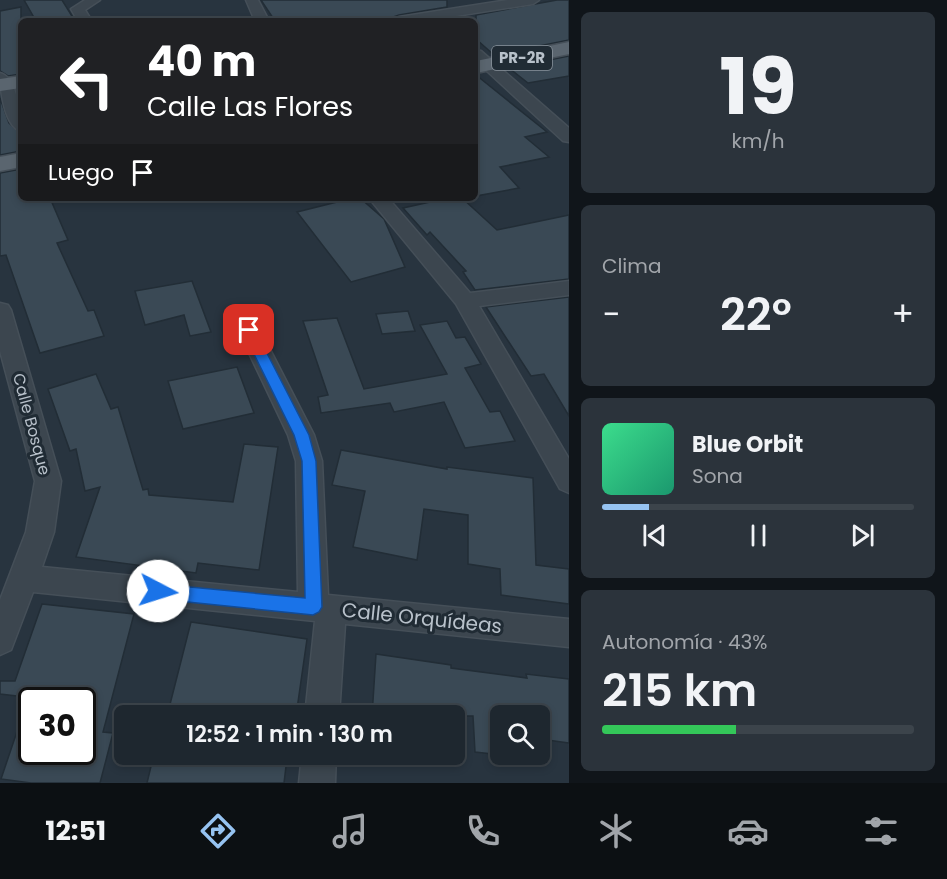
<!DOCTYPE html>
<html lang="es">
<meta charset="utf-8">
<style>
:root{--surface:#1e272f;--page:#2b333b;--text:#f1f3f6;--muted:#a1a5aa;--line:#3c444b;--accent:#96c3f1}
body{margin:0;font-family:Poppins,sans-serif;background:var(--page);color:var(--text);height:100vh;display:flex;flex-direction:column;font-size:22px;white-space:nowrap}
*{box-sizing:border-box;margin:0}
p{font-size:20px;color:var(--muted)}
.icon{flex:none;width:33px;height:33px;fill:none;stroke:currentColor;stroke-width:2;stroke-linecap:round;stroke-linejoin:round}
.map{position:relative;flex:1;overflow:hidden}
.side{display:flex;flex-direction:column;gap:12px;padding:12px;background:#10151a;width:378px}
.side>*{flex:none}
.top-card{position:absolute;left:18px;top:18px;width:460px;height:183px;border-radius:9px;box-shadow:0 3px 9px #0003,0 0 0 2px var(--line);background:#202124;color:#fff;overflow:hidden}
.tools{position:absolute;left:490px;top:705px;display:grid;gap:12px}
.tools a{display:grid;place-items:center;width:60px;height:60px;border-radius:9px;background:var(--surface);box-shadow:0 3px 9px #0003,0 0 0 2px var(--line);font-size:30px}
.speed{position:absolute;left:18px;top:687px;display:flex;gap:12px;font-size:30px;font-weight:700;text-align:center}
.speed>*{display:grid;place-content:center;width:78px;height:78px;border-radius:50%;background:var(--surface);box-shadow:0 3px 9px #0003,0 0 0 2px var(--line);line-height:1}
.speed .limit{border:3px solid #111;border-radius:9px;background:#fff;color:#111}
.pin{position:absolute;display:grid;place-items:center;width:51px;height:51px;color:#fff;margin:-26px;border-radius:12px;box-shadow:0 3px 9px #0006}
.me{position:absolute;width:66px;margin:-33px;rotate:95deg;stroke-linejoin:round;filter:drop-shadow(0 0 4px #0008)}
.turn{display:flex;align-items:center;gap:21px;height:126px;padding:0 30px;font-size:27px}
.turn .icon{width:78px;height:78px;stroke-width:2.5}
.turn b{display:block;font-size:42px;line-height:51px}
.then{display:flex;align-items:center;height:57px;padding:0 30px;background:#0003;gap:12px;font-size:22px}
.big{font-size:45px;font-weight:600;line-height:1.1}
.side .tile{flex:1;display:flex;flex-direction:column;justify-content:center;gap:9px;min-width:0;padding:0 21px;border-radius:9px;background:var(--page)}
.side .dial{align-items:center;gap:0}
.dial b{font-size:78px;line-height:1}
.song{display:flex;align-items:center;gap:18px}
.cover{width:72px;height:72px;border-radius:9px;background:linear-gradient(135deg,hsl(150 70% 55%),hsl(160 70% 35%))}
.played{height:6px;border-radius:3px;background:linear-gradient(90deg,var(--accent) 15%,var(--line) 15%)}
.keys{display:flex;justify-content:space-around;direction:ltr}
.heat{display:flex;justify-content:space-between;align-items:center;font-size:33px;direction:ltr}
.charge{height:9px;border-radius:4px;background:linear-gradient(90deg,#34c759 43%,var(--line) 0)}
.trip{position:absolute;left:114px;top:705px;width:351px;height:60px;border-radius:9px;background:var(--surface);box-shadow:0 3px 9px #0003,0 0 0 2px var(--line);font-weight:600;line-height:60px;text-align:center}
.dock{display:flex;height:96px;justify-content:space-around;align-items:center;background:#0c1013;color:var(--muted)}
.dock .icon{width:42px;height:42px}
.dock .active{color:var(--accent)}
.dock b{font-size:27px;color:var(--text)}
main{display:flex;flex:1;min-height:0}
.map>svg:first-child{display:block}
</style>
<main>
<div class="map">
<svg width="569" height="783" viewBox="0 0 569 783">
<rect width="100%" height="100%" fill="#28343f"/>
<g fill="#3a4955" stroke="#222d36" stroke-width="1.5">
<polygon points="24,0 62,0 75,21 36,21"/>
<polygon points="261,0 447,0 447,7 399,15 382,21 275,21"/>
<polygon points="557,0 569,0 569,40 494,55 476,39 476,15"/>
<polygon points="21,7 21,74 8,76 0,71 0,11"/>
<polygon points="569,56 569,76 528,83 509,68"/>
<polygon points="476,75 547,132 525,137 549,157 500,167 519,188 476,196"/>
<polygon points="0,98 9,123 21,133 21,151 0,155"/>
<polygon points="21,169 21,198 50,198 68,240 57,243 88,311 94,310 104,336 40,353 6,255 0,256 0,173"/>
<polygon points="353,198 360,198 384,219 405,267 351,282 297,212"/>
<polygon points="448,198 462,198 497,230 569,215 569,279 475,290 463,272 466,271 430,232 427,235 403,208"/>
<polygon points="192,281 211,332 190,336 184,315 145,325 135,291"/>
<polygon points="569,297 569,416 544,374 531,376 486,307"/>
<polygon points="408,311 415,331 382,334 376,314"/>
<polygon points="337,318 364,389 447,374 420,325 447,321 456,338 465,337 481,364 465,368 490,412 500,411 515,441 465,448 444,402 394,412 390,403 321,413 318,397 328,395 303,321"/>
<polygon points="237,367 254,413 183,429 168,381"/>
<polygon points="96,374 111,409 118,407 143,490 148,489 149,495 233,502 244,444 278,447 259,570 198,563 196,573 76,557 100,487 85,491 76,449 70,451 48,389"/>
<polygon points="341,450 447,469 447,467 533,478 536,565 569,569 569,604 501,595 500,569 468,564 468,515 424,509 417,560 353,547 365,491 332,485"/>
<polygon points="42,604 134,614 103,732 113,733 100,783 31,783 1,779 28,699 32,699 32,752 82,752 82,700 51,700 0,694 0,681 15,681"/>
<polygon points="191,622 307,639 296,716 167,716"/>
<polygon points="376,654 451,665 451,668 527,678 526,674 569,679 569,743 540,739 540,716 501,716 501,755 475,752 473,716 372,716"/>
<polygon points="154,754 260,754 287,758 284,783 147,783"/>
</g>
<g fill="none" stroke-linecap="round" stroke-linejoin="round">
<g stroke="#454f58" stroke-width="3">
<g id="street">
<polygon points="85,0 100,0 85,10 92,21 78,21 71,9"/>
<polygon points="246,0 258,0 269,21 255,21"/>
<polygon points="508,0 539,0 533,4 424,21 392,21 399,17"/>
<polygon points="476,50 481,51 569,128 569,142 563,141 476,61"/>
<path d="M0 73C17 77 21 116 21 131 4 127 0 88 0 73Z"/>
<polygon points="369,198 388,198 470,293 569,281 569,295 479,306 569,459 569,493 560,489 456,304"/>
<polygon points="0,303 8,305 11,310 61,481 54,532 42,567 298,592 296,461 288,435 238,330 241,325 249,323 257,325 260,330 314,435 322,461 328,595 569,619 569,647 345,624 339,716 305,716 315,621 33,592 11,650 0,655 0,600 26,532 35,481 0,351"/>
<polygon points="302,754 336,754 335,783 299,783"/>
</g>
</g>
<g stroke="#454f58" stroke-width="3">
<g id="primary">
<polygon points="569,42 569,54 476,73 476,61"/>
<polygon points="21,76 21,88 0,91 0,79"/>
<polygon points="21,153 21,167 0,171 0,157"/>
</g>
</g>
<use href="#street" fill="#3c464f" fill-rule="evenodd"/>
<use href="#primary" fill="#5a656f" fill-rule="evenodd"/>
</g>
<polygon fill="#1a73e8" stroke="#114b97" stroke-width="1.5" points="249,326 255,330 309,435 316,461 322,607 319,612 313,615 158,599 152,597 149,591 152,586 158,584 305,598 302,461 294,435 242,330"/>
<g text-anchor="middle" stroke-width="6" stroke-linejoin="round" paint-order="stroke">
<rect fill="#202b34" stroke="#8a949d" stroke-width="1.5" x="492" y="46" width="60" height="24" rx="4.5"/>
<g font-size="15" font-weight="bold" fill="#b8c1ca">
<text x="522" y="63">PR-2R</text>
</g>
<g font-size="16" fill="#b8c1ca" stroke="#202b34">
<text transform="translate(32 424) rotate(75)" y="6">Calle Bosque</text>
</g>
<g font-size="20" fill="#b8c1ca" stroke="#202b34">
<text transform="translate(422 618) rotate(6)" y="7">Calle Orquídeas</text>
</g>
</g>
</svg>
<div class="tools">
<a><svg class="icon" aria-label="search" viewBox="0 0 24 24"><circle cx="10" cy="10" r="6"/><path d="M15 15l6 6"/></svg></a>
</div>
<div class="speed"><div class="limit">30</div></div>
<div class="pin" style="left:249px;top:330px;background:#d93025"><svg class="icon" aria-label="arrive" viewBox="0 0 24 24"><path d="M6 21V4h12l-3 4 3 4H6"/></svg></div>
<svg class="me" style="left:158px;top:591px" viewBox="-20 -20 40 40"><circle r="19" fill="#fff"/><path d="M0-13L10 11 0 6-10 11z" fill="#1a73e8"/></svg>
<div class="trip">12:52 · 1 min · 130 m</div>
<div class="top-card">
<div class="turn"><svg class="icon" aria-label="left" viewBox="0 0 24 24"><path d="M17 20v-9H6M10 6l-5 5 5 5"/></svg><div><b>40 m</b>Calle Las Flores</div></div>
<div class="then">Luego<svg class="icon" aria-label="arrive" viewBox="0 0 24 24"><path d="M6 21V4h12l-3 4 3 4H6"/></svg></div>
</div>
</div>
<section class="side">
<div class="tile dial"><b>19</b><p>km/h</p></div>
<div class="tile"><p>Clima</p>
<div class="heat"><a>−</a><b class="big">22°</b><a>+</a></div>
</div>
<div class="tile">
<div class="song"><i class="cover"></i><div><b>Blue Orbit</b><p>Sona</p></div></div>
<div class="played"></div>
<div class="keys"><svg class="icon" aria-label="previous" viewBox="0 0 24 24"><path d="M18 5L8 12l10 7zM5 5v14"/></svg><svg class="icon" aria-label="pause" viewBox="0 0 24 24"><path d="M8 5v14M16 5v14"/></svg><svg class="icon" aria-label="next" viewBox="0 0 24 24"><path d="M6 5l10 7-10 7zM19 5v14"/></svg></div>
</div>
<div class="tile"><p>Autonomía · 43%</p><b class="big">215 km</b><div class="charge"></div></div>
</section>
</main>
<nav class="dock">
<b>12:51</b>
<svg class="icon active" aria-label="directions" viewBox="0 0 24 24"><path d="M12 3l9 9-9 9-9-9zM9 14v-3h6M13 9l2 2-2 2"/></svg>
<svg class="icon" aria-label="music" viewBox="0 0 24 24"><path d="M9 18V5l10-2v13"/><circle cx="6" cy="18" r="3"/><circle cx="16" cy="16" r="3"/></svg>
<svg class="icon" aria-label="phone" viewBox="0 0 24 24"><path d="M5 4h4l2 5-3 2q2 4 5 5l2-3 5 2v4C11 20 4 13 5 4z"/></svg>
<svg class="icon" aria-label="climate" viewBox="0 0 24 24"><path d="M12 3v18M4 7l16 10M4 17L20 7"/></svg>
<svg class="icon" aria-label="car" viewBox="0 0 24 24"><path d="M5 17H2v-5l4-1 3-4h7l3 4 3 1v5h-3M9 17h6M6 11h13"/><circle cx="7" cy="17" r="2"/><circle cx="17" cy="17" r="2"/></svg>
<svg class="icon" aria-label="filters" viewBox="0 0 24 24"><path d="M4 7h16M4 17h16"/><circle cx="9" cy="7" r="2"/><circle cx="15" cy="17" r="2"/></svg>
</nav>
